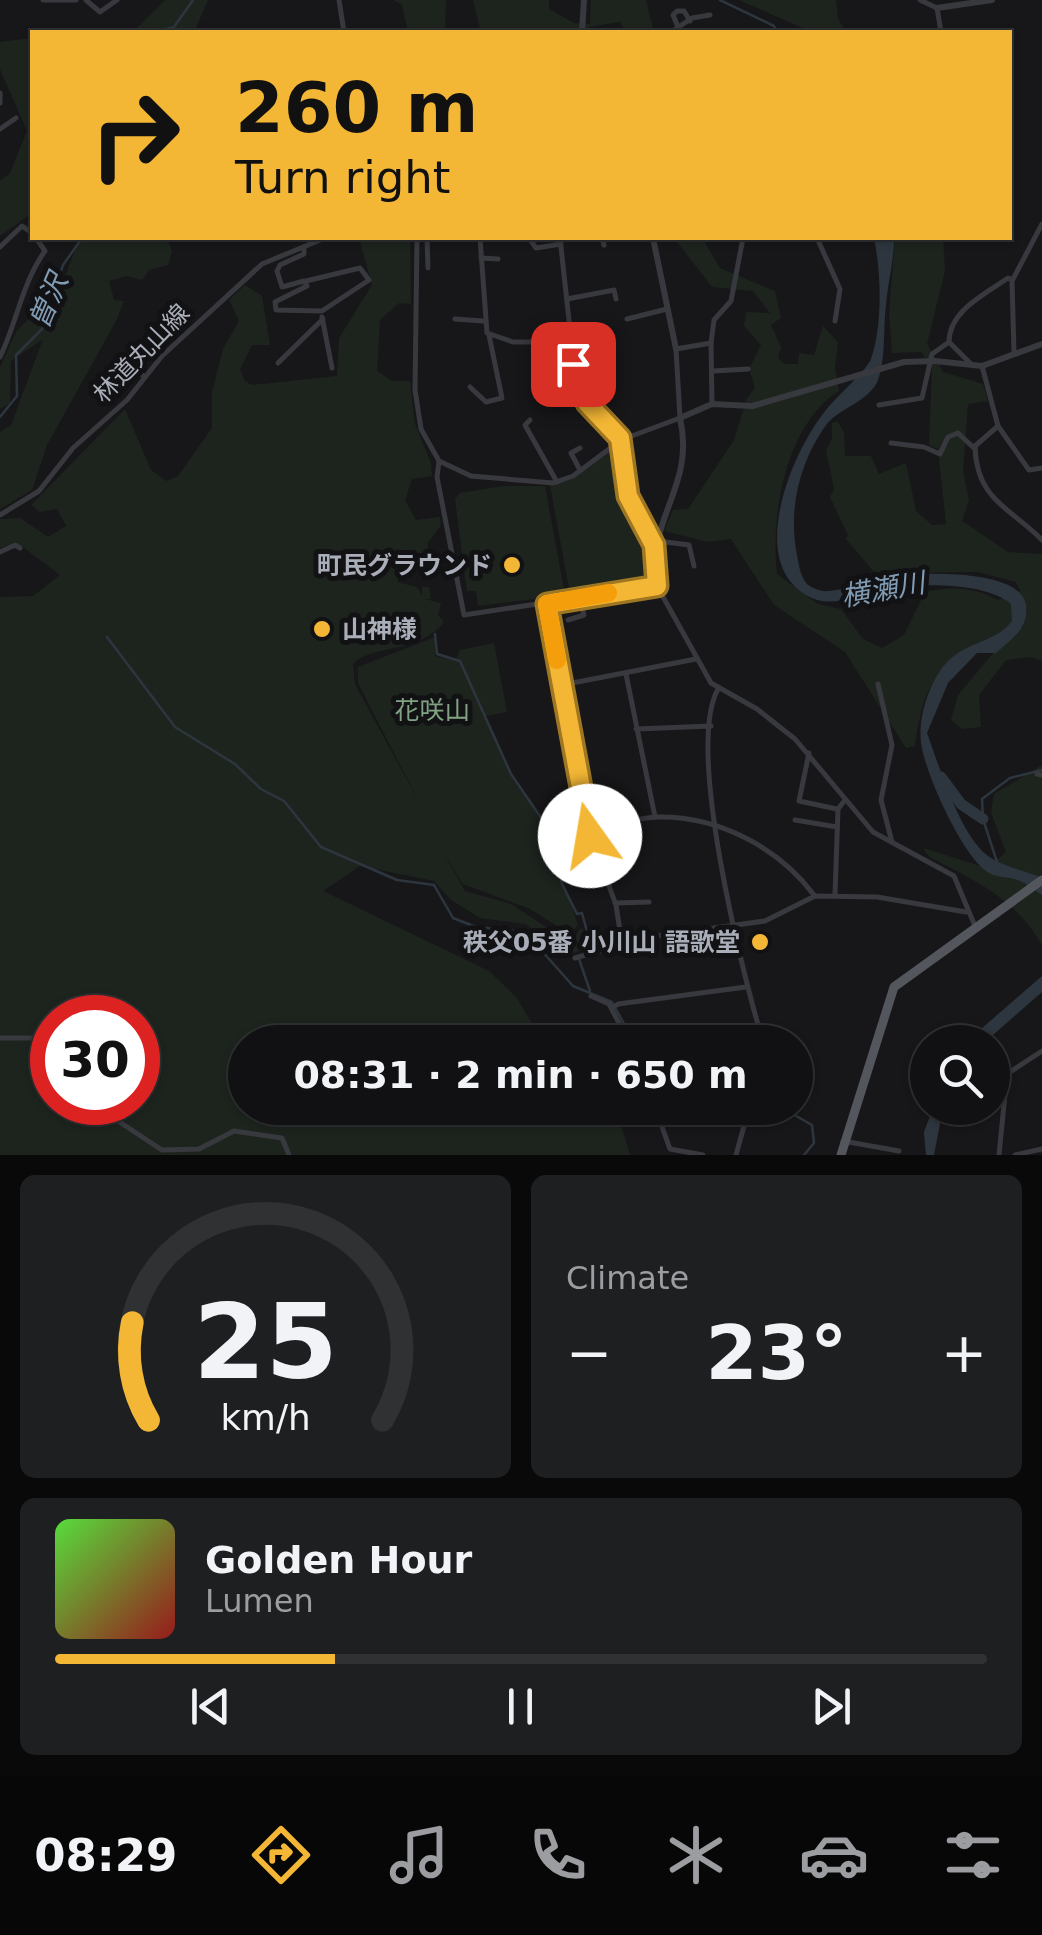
<!DOCTYPE html>
<meta charset="utf-8">
<style>
:root{--surface:#111113;--page:#1e1f21;--text:#f1f3f6;--muted:#9c9da0;--line:#303133;--accent:#f4b735}
body{margin:0;font-family:"DejaVu Sans","Noto Sans JP",sans-serif;background:var(--page);color:var(--text);height:100vh;display:flex;flex-direction:column;font-size:38px;white-space:nowrap}
*{box-sizing:border-box;margin:0}
p{font-size:32px;color:var(--muted)}
.icon{flex:none;width:55px;height:55px;fill:none;stroke:currentColor;stroke-width:2;stroke-linecap:round;stroke-linejoin:round}
.map{position:relative;height:1155px;overflow:hidden}
.side{display:flex;flex-direction:column;gap:20px;padding:20px;background:#09090a;flex:1}
.side>*{flex:none}
.top-card{position:absolute;left:30px;top:30px;width:982px;height:210px;border-radius:0px;box-shadow:0 2px 8px #0004,0 0 0 2px var(--line);background:#f4b735;color:#111;overflow:hidden}
.controls{position:absolute;left:910px;top:1025px;display:grid;gap:20px}
.controls a{display:grid;place-items:center;width:100px;height:100px;border-radius:50%;background:var(--surface);box-shadow:0 2px 8px #0004,0 0 0 2px var(--line);font-size:50px}
.speed{position:absolute;left:30px;top:995px;display:flex;gap:20px;font-size:50px;font-weight:700;text-align:center}
.speed>*{display:grid;place-content:center;width:130px;height:130px;border-radius:50%;background:var(--surface);box-shadow:0 2px 8px #0004,0 0 0 2px var(--line);line-height:1}
.speed .limit{border:15px solid #d22;background:#fff;color:#111}
.pin{position:absolute;display:grid;place-items:center;width:85px;height:85px;color:#fff;margin:-42px;border-radius:20px;box-shadow:0 5px 15px #0006}
.me{position:absolute;width:110px;margin:-55px;rotate:347deg;stroke-linejoin:round;filter:drop-shadow(0 0 8px #0008)}
.turn{display:flex;align-items:center;gap:35px;height:210px;padding:0 40px;font-size:45px}
.turn .icon{width:130px;height:130px;stroke-width:2.5}
.turn b{display:block;font-size:70px;line-height:85px}
.big{font-size:75px;font-weight:800;line-height:1.1}
.side .tile{flex:1;display:flex;flex-direction:column;justify-content:center;gap:15px;min-width:0;padding:0 35px;border-radius:15px;background:var(--page)}
.side .dial{align-items:center;gap:0}
.dial svg{height:260px;overflow:visible;fill:none;stroke:var(--line);stroke-width:7;stroke-linecap:round;text-anchor:middle}
.dial text{fill:var(--text);stroke:none}
.song{display:flex;align-items:center;gap:30px}
.cover{width:120px;height:120px;border-radius:15px;background:linear-gradient(135deg,hsl(110 70% 55%),hsl(0 70% 35%))}
.played{height:10px;border-radius:5px;background:linear-gradient(90deg,var(--accent) 30%,var(--line) 30%)}
.keys{display:flex;justify-content:space-around;direction:ltr}
.heat{display:flex;justify-content:space-between;align-items:center;font-size:55px;direction:ltr}
.side .tiles{flex:1;display:grid;gap:20px;grid-template-columns:1fr 1fr}
.tile:last-child{grid-column:span 2}
.trip{position:absolute;left:228px;top:1025px;width:585px;height:100px;border-radius:50px;background:var(--surface);box-shadow:0 2px 8px #0004,0 0 0 2px var(--line);font-weight:800;line-height:100px;text-align:center}
.tabs{display:flex;height:160px;justify-content:space-around;align-items:center;background:#070708;color:var(--muted)}
.tabs .icon{width:70px;height:70px}
.tabs .selected{color:var(--accent)}
.tabs b{font-size:45px;color:var(--text)}
.map>svg:first-child{display:block}
</style>
<div class="map">
<svg width="1042" height="1155" viewBox="0 0 1042 1155">
<rect width="100%" height="100%" fill="#171719"/>
<g fill="#1d241e" fill-rule="evenodd">
<polygon points="165,0 208,0 194,32 133,32"/>
<polygon points="393,0 446,0 445,32 408,32 402,5"/>
<polygon points="473,0 549,0 549,9 574,23 590,24 591,0 646,0 654,32 626,32 620,22 589,27 582,32 481,32"/>
<polygon points="739,0 836,0 838,19 846,32 812,32"/>
<polygon points="32,38 32,213 0,236 0,181 10,173 27,131 0,69 0,42"/>
<polygon points="79,238 167,238 172,251 168,265 149,270 142,280 126,276 109,281 114,300 124,301 116,321 47,445 32,490 0,509 0,432 11,425 43,339 11,361 10,403 0,409 0,367 16,332 63,283"/>
<path d="M359 238H410L411 304 399 303 380 320 377 371 392 381H410L415 424 431 463 432 476 412 479 405 500 416 520 440 517 441 525 427 544 433 561H408L397 582 417 587 422 595V587H429L431 599H425L441 603 438 615 444 622C421 653 370 645 353 664L355 684 420 804 358 683V667L435 637V656L456 660 460 650 494 643 507 712 486 716 510 774 545 825 578 925 570 934 530 909 463 884 442 850 465 891 511 904 564 939H573L581 928 589 935 586 948 566 956 525 924 480 918 451 900 434 881 360 866 323 891 489 971 517 998 543 1042H245V1108H616L630 1155H0V597L33 596 60 575 16 542 0 548V519L20 518 48 537 66 526 57 509 40 512 31 505 125 409 151 470 167 481 178 476 212 428V392L223 349 239 321 229 300 245 285 262 296 270 345H252L240 369 245 381 252 385 337 376 339 338 372 285ZM52 1018H138V1102H52Z"/>
<path d="M674 238H702L720 268 775 291 781 318 771 325 781 347 778 358 784 364H798L799 353 814 355 823 326 838 342 835 367 839 391C786 424 770 515 777 574L818 604 841 609 863 639 882 648 904 635 925 592C951 586 974 587 998 600L1020 591 1016 582 978 572 875 573 846 539 848 535 830 497 834 489 826 450 832 439V423L837 421 844 432 845 456H871L879 474 906 463 916 511 932 525 946 524 938 449 929 445 932 368 921 352 892 353 889 313 895 238H943L945 271 927 344 943 372 983 384 988 401 968 404 963 471 969 500 962 521 1008 552 1042 554V661L1030 657 1006 660 979 695 981 727 962 729 951 720 958 695 994 652 979 646C927 684 925 683 915 746L906 748 845 652 774 605 731 539 708 542 664 531 673 510 688 509 734 440 747 398 755 388 749 369 761 345 744 326 746 312 770 313 753 291 712 287Z"/>
<polygon points="614,447 619,450 623,493 646,547 650,580 570,594 550,485 572,479"/>
<polygon points="545,486 565,595 478,606 476,591 467,591 455,499 460,493 503,486"/>
<path d="M1042 765V945C1015 898 976 881 929 857L923 848 987 868 1006 852 991 813 994 794Z"/>
</g>
<g fill="#2d363e">
<path d="M874 238H894C894 262 888 281 886 305 883 328 886 359 878 380 869 402 839 408 826 425 799 463 788 510 797 555 799 565 800 576 807 584 812 588 821 592 828 591 843 591 857 581 872 578 903 573 1020 565 1026 605 1029 628 1012 639 996 653H977L948 683 927 733C939 765 961 840 991 858 1005 867 1026 871 1042 878V895C1034 890 1025 882 1015 879 1006 877 993 877 986 871 962 854 927 777 922 748 916 721 929 681 948 661 968 641 995 643 1012 621L1011 604C985 581 911 583 878 590 849 597 826 612 799 590 750 551 794 449 826 410 835 398 867 370 871 359 883 324 881 272 874 238Z"/>
<polygon points="1042,976 1042,992 985,1042 966,1042"/>
<polygon points="933,1108 943,1108 934,1155 926,1155 924,1132"/>
</g>
<g fill="none" stroke-linecap="round" stroke-linejoin="round">
<g stroke="#2d363e" stroke-width="2.5">
<polyline points="720,0 774,26 777,32"/>
<polyline points="154,32 174,27 193,0"/>
<polyline points="0,417 17,396 16,355 42,329 63,265 82,238"/>
<polyline points="435,634 437,654 460,661 511,774 546,825 562,884 577,914 582,913 588,935 584,954"/>
<polyline points="107,637 175,727 235,764 261,789 284,801 321,847 397,880 434,885 453,918 476,927 514,931 534,942 573,986 612,1002 634,1042"/>
<polyline points="997,862 983,819 982,799 1010,778 1042,770"/>
<polyline points="579,959 590,991"/>
<polyline points="660,1042 702,1042"/>
<polyline points="782,1108 812,1125 814,1143 804,1155"/>
</g>
<polyline stroke="#2d363e" stroke-width="11" points="941,777 961,804 983,819"/>
<g stroke="#38393e" stroke-width="5">
<polyline points="43,0 76,0"/>
<polyline points="86,0 100,12 117,0"/>
<polyline points="339,0 344,32"/>
<polyline points="920,0 937,8 941,32"/>
<polyline points="678,27 673,15 677,11 684,11 690,21"/>
<polyline points="671,32 692,18 710,15"/>
<polyline points="0,93 0,103"/>
<polyline points="0,129 16,118"/>
<polyline points="417,238 415,390 421,429 439,461 471,476 553,483 573,476 621,440 680,418 676,349 711,343 714,320 731,301 743,238"/>
<polyline points="427,238 428,268"/>
<polyline points="480,238 487,333 513,342 569,342"/>
<polyline points="529,238 536,248 561,244"/>
<polyline points="560,238 575,375 587,403 621,437 630,500 655,545"/>
<polyline points="602,238 604,245"/>
<polyline points="817,238 840,289 835,321"/>
<polyline points="0,247 22,226 32,233"/>
<polyline points="304,247 304,254 280,265 277,271 282,287 304,281 307,286 275,302 276,310 322,311 369,280 360,268 306,281"/>
<polyline points="481,258 498,259"/>
<polyline points="567,299 614,290 616,299"/>
<polyline points="322,317 332,368"/>
<polyline points="455,319 483,321"/>
<polyline points="627,319 667,309"/>
<polyline points="711,343 712,404"/>
<polyline points="1014,353 1012,281 1042,224"/>
<path d="M0 357C17 322 22 283 45 251L36 238"/>
<polyline points="113,362 125,362 145,377"/>
<polyline points="278,363 323,319"/>
<path d="M971 364 949 342C949 311 985 294 1008 278L1012 280"/>
<polyline points="982,366 998,426 1029,470 1042,468"/>
<polyline points="713,371 748,369"/>
<polyline points="470,387 486,402 502,398 489,335"/>
<polyline points="879,405 922,398 932,354 949,342"/>
<polyline points="530,420 525,425 557,482"/>
<path d="M998 426 975 446C976 500 1011 508 1042 540"/>
<polyline points="891,443 924,447 940,454 948,437 958,433 975,449"/>
<polyline points="580,448 571,453 580,470"/>
<polyline points="439,461 437,477 464,615 657,586 711,683 757,709 795,739 873,832 954,876 975,926"/>
<polyline points="0,515 39,491 73,448 127,400 162,356 262,264 325,238"/>
<polyline points="658,541 689,545 694,566"/>
<polyline points="0,552 15,545 20,548"/>
<polyline points="547,604 586,823 616,905 622,944"/>
<polyline points="568,620 584,615 580,598"/>
<polyline points="626,674 655,817"/>
<polyline points="878,684 892,745 881,800 892,842"/>
<polyline points="562,685 696,659"/>
<path d="M718 689C685 748 743 975 763 1042"/>
<polyline points="636,729 711,726"/>
<polyline points="809,753 799,801 837,809"/>
<polyline points="1037,774 1042,775"/>
<polyline points="795,820 837,827"/>
<polyline points="554,827 586,823"/>
<path d="M588 829C611 825 635 818 658 817 719 816 779 848 814 895"/>
<polyline points="554,872 556,859 596,850"/>
<polyline points="835,894 838,809 845,800"/>
<polyline points="615,903 649,902"/>
<polyline points="575,958 649,937 765,921 815,896 877,897 966,912"/>
<polyline points="591,996 609,1004 629,1042"/>
<polyline points="612,1008 618,1004 746,987"/>
<polyline points="0,1038 34,1038 52,1044"/>
<polyline points="104,1102 112,1117 162,1150 199,1149 234,1131 282,1138 289,1155"/>
<polyline points="636,1108 661,1124 670,1149 703,1155"/>
<polyline points="843,1141 899,1151"/>
<polyline points="736,1155 749,1108"/>
<polyline points="999,1155 1007,1074 1042,1051"/>
<polyline points="1015,1155 1042,1149"/>
</g>
<g stroke="#38393e" stroke-width="6">
<polyline points="937,8 992,0"/>
<polyline points="582,32 584,0"/>
<polyline points="653,238 676,349"/>
<polyline points="935,361 982,366 1042,344"/>
<path d="M657 586C645 518 696 488 680 418L712 404 752 406"/>
</g>
<polyline stroke="#54565d" stroke-width="9" points="841,1155 894,987 1042,880"/>
<polyline stroke="#38393e" stroke-width="6" points="752,406 904,362 935,361"/>
</g>
<g fill="none" stroke-linecap="round" stroke-linejoin="round">
<g stroke="#9f7722" stroke-width="25">
<polyline id="route" points="573,364 587,403 620,438 628,496 654,545 657,586 547,604 590,836"/>
</g>
<use href="#route" stroke="#f4b735" stroke-width="18"/>
<polyline stroke="#f59e0b" stroke-width="18" points="557,660 547,604 608,593"/>
</g>
<g fill="#f4b735" stroke="#121214" stroke-width="4">
<circle cx="512" cy="565" r="10"/>
<circle cx="322" cy="629" r="10"/>
<circle cx="760" cy="942" r="10"/>
</g>
<g text-anchor="middle" stroke-width="10" stroke-linejoin="round" paint-order="stroke">
<g font-size="25" fill="#a9aeb9" stroke="#121214">
<text transform="translate(141 353) rotate(-46)" y="9">林道丸山線</text>
</g>
<g font-size="25" font-weight="bold" fill="#a9aeb9" stroke="#121214" text-anchor="end">
<text x="492" y="574">町民グラウンド</text>
<text x="342" y="638" text-anchor="start">山神様</text>
<text x="740" y="951">秩父05番 小川山 語歌堂</text>
</g>
<g font-size="25" fill="#80a483" stroke="#121214">
<text x="432" y="719">花咲山</text>
</g>
<g font-size="28" font-style="italic" fill="#809bb4" stroke="#121214">
<text transform="translate(48 301) rotate(-67)" y="10">曽沢</text>
<text transform="translate(883 589) rotate(-10)" y="10">横瀬川</text>
</g>
</g>
</svg>
<div class="controls">
<a><svg class="icon" aria-label="search" viewBox="0 0 24 24"><circle cx="10" cy="10" r="6"/><path d="M15 15l6 6"/></svg></a>
</div>
<div class="speed"><div class="limit">30</div></div>
<div class="pin" style="left:573px;top:364px;background:#d93025"><svg class="icon" aria-label="arrive" viewBox="0 0 24 24"><path d="M6 21V4h12l-3 4 3 4H6"/></svg></div>
<svg class="me" style="left:590px;top:836px" viewBox="-20 -20 40 40"><circle r="19" fill="#fff"/><path d="M0-13L10 11 0 6-10 11z" fill="#f4b735"/></svg>
<div class="trip">08:31 · 2 min · 650 m</div>
<div class="top-card">
<div class="turn"><svg class="icon" aria-label="right" viewBox="0 0 24 24"><path d="M7 20v-9h11M14 6l5 5-5 5"/></svg><div><b>260 m</b>Turn right</div></div>
</div>
</div>
<section class="side">
<div class="tiles">
<div class="tile dial"><svg viewBox="0 0 100 80">
<path d="M14 69A42 42 0 1 1 86 69"/>
<path d="M14 69A42 42 0 0 1 9 39" stroke="#f4b735"/>
<text x="50" y="56" font-size="32" font-weight="700">25</text>
<text x="50" y="72" font-size="11">km/h</text>
</svg></div>
<div class="tile"><p>Climate</p>
<div class="heat"><a>−</a><b class="big">23°</b><a>+</a></div>
</div>
<div class="tile">
<div class="song"><i class="cover"></i><div><b>Golden Hour</b><p>Lumen</p></div></div>
<div class="played"></div>
<div class="keys"><svg class="icon" aria-label="previous" viewBox="0 0 24 24"><path d="M18 5L8 12l10 7zM5 5v14"/></svg><svg class="icon" aria-label="pause" viewBox="0 0 24 24"><path d="M8 5v14M16 5v14"/></svg><svg class="icon" aria-label="next" viewBox="0 0 24 24"><path d="M6 5l10 7-10 7zM19 5v14"/></svg></div>
</div>
</div>
</section>
<nav class="tabs">
<b>08:29</b>
<svg class="icon selected" aria-label="directions" viewBox="0 0 24 24"><path d="M12 3l9 9-9 9-9-9zM9 14v-3h6M13 9l2 2-2 2"/></svg>
<svg class="icon" aria-label="music" viewBox="0 0 24 24"><path d="M9 18V5l10-2v13"/><circle cx="6" cy="18" r="3"/><circle cx="16" cy="16" r="3"/></svg>
<svg class="icon" aria-label="phone" viewBox="0 0 24 24"><path d="M5 4h4l2 5-3 2q2 4 5 5l2-3 5 2v4C11 20 4 13 5 4z"/></svg>
<svg class="icon" aria-label="climate" viewBox="0 0 24 24"><path d="M12 3v18M4 7l16 10M4 17L20 7"/></svg>
<svg class="icon" aria-label="car" viewBox="0 0 24 24"><path d="M5 17H2v-5l4-1 3-4h7l3 4 3 1v5h-3M9 17h6M6 11h13"/><circle cx="7" cy="17" r="2"/><circle cx="17" cy="17" r="2"/></svg>
<svg class="icon" aria-label="filters" viewBox="0 0 24 24"><path d="M4 7h16M4 17h16"/><circle cx="9" cy="7" r="2"/><circle cx="15" cy="17" r="2"/></svg>
</nav>
